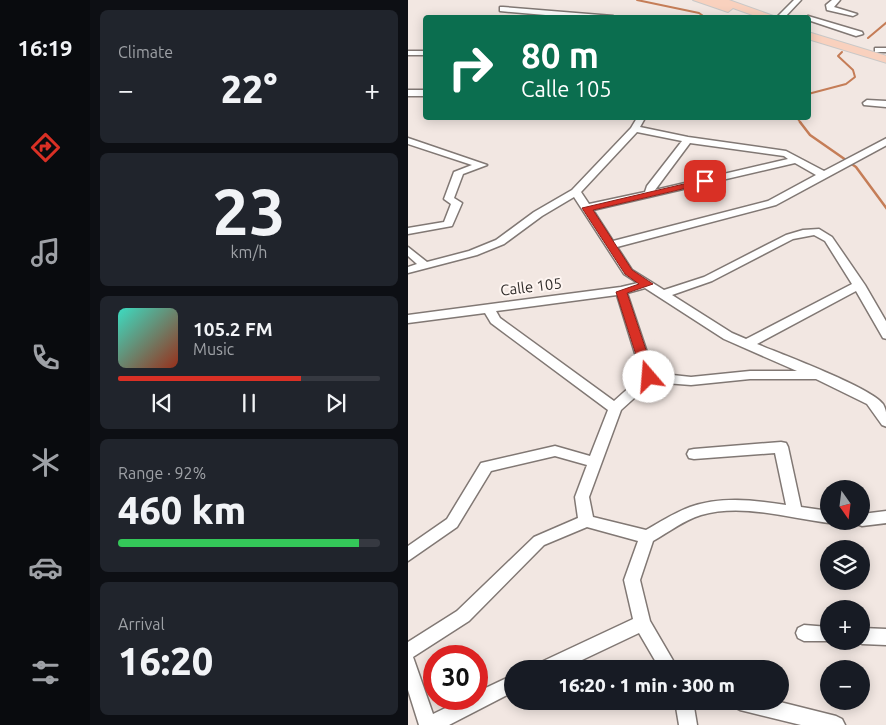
<!DOCTYPE html>
<meta charset="utf-8">
<style>
:root{--surface:#171b24;--page:#20242c;--text:#f1f3f6;--muted:#9ea1a6;--line:#363941;--accent:#d93025}
body{margin:0;font-family:Ubuntu,sans-serif;background:var(--page);color:var(--text);height:100vh;display:flex;flex-direction:column;font-size:19px;white-space:nowrap}
*{box-sizing:border-box;margin:0}
p{font-size:16px;color:var(--muted)}
.icon{flex:none;width:28px;height:28px;fill:none;stroke:currentColor;stroke-width:2;stroke-linecap:round;stroke-linejoin:round}
.map{position:relative;flex:1;overflow:hidden}
.sheet{display:flex;flex-direction:column;gap:10px;padding:10px;background:#0d0f14;width:318px}
.sheet>*{flex:none}
.hud{position:absolute;left:15px;top:15px;width:388px;height:105px;border-radius:5px;box-shadow:0 2px 12px #0003;background:#0b6e4f;color:#fff;overflow:hidden}
.needle{width:32px;rotate:166deg}
.buttons{position:absolute;left:412px;top:480px;display:grid;gap:10px}
.buttons a{display:grid;place-items:center;width:50px;height:50px;border-radius:50%;background:var(--surface);box-shadow:0 2px 12px #0003;font-size:25px}
.speed{position:absolute;left:15px;top:645px;display:flex;gap:10px;font-size:25px;font-weight:700;text-align:center}
.speed>*{display:grid;place-content:center;width:65px;height:65px;border-radius:50%;background:var(--surface);box-shadow:0 2px 12px #0003;line-height:1}
.speed .limit{border:8px solid #d22;background:#fff;color:#111}
.pin{position:absolute;display:grid;place-items:center;width:42px;height:42px;color:#fff;margin:-21px;border-radius:10px;box-shadow:0 2px 8px #0006}
.me{position:absolute;width:55px;margin:-28px;rotate:342deg;stroke-linejoin:round;filter:drop-shadow(0 0 4px #0008)}
.turn{display:flex;align-items:center;gap:18px;height:105px;padding:0 15px;font-size:22px}
.turn .icon{width:65px;height:65px;stroke-width:2.5}
.turn b{display:block;font-size:35px;line-height:42px}
.big{font-size:38px;font-weight:800;line-height:1.1}
.sheet .card{flex:1;display:flex;flex-direction:column;justify-content:center;gap:8px;min-width:0;padding:0 18px;border-radius:8px;background:var(--page)}
.sheet .dial{align-items:center;gap:0}
.dial b{font-size:65px;line-height:1}
.song{display:flex;align-items:center;gap:15px}
.cover{width:60px;height:60px;border-radius:8px;background:linear-gradient(135deg,hsl(170 70% 55%),hsl(10 70% 35%))}
.played{height:5px;border-radius:2px;background:linear-gradient(90deg,var(--accent) 70%,var(--line) 70%)}
.keys{display:flex;justify-content:space-around;direction:ltr}
.heat{display:flex;justify-content:space-between;align-items:center;font-size:28px;direction:ltr}
.charge{height:8px;border-radius:4px;background:linear-gradient(90deg,#34c759 92%,var(--line) 0)}
.trip{position:absolute;left:96px;top:660px;width:285px;height:50px;border-radius:25px;background:var(--surface);box-shadow:0 2px 12px #0003;font-weight:800;line-height:50px;text-align:center}
main{display:flex;flex:1;min-height:0}
.dock{display:flex;flex-direction:column;width:90px;justify-content:space-around;align-items:center;background:#090b0e;color:var(--muted)}
.dock .icon{width:35px;height:35px}
.dock .current{color:var(--accent)}
.dock b{font-size:22px;color:var(--text)}
.map>svg:first-child{display:block}
</style>
<main>
<nav class="dock">
<b>16:19</b>
<svg class="icon current" aria-label="directions" viewBox="0 0 24 24"><path d="M12 3l9 9-9 9-9-9zM9 14v-3h6M13 9l2 2-2 2"/></svg>
<svg class="icon" aria-label="music" viewBox="0 0 24 24"><path d="M9 18V5l10-2v13"/><circle cx="6" cy="18" r="3"/><circle cx="16" cy="16" r="3"/></svg>
<svg class="icon" aria-label="phone" viewBox="0 0 24 24"><path d="M5 4h4l2 5-3 2q2 4 5 5l2-3 5 2v4C11 20 4 13 5 4z"/></svg>
<svg class="icon" aria-label="climate" viewBox="0 0 24 24"><path d="M12 3v18M4 7l16 10M4 17L20 7"/></svg>
<svg class="icon" aria-label="car" viewBox="0 0 24 24"><path d="M5 17H2v-5l4-1 3-4h7l3 4 3 1v5h-3M9 17h6M6 11h13"/><circle cx="7" cy="17" r="2"/><circle cx="17" cy="17" r="2"/></svg>
<svg class="icon" aria-label="filters" viewBox="0 0 24 24"><path d="M4 7h16M4 17h16"/><circle cx="9" cy="7" r="2"/><circle cx="15" cy="17" r="2"/></svg>
</nav>
<section class="sheet">
<div class="card"><p>Climate</p>
<div class="heat"><a>−</a><b class="big">22°</b><a>+</a></div>
</div>
<div class="card dial"><b>23</b><p>km/h</p></div>
<div class="card">
<div class="song"><i class="cover"></i><div><b>105.2 FM</b><p>Music</p></div></div>
<div class="played"></div>
<div class="keys"><svg class="icon" aria-label="previous" viewBox="0 0 24 24"><path d="M18 5L8 12l10 7zM5 5v14"/></svg><svg class="icon" aria-label="pause" viewBox="0 0 24 24"><path d="M8 5v14M16 5v14"/></svg><svg class="icon" aria-label="next" viewBox="0 0 24 24"><path d="M6 5l10 7-10 7zM19 5v14"/></svg></div>
</div>
<div class="card"><p>Range · 92%</p><b class="big">460 km</b><div class="charge"></div></div>
<div class="card"><p>Arrival</p><b class="big">16:20</b></div>
</section>
<div class="map">
<svg width="479" height="725" viewBox="0 0 479 725">
<rect width="100%" height="100%" fill="#f2e7e2"/>
<g fill="none" stroke-linecap="round" stroke-linejoin="round">
<g stroke="#c57d57" stroke-width="2">
<polyline points="229,0 291,13 298,18"/>
<polyline points="460,38 479,22"/>
<polyline points="400,94 438,84 447,77 445,70 430,56 434,52"/>
<polyline points="389,118 393,123"/>
</g>
<polyline stroke="#c57d57" stroke-width="2.5" points="392,122 402,135 448,167 479,209"/>
<g stroke="#817874" stroke-width="3">
<g id="street">
<polygon points="386,0 393,0 376,18 368,18"/>
<polygon points="424,0 432,0 426,7 449,14 445,16 419,10 418,5"/>
<polygon points="95,7 205,16 208,18 172,18 92,11 92,7"/>
<polygon points="400,16 454,32 455,34 448,36 400,20 400,18 397,18"/>
<rect x="467" y="48" width="12" height="4"/>
<rect x="0" y="51" width="18" height="4"/>
<rect x="0" y="90" width="18" height="6"/>
<polygon points="459,100 479,101 479,107 456,105 455,103"/>
<path d="M229 118H237L232 127 280 137 378 151 416 171 479 138V145L368 205 209 247 224 270 256 290 296 277 378 235 395 230 411 229 424 237 457 285 479 323V339L475 338 448 291 349 344C373 354 462 387 475 404 479 411 479 419 479 427L474 425 459 404 408 379H342L283 385 244 382 213 410 181 497 185 517 238 530C252 522 266 513 282 507 313 496 346 500 378 505L367 453 286 459 281 458 279 454 281 450 286 449 373 442 378 443 380 447 393 507 421 511V521H426L421 523C380 518 334 503 293 515 276 520 261 532 245 541L232 580 242 621 270 669H252L231 633 155 669H129L131 663 225 619 216 580 230 541 179 527 136 545 61 621 5 657 25 714 56 699H69V692L105 675V692L41 725H11L0 690V642L49 611 126 537 170 518 167 497 179 465 147 456 83 471 49 527 0 561V546L39 519 73 463 147 446 182 456 200 410 83 323 77 313 0 323V315L213 287 230 283 216 274 166 197 134 216 96 244 69 255 0 273V267L9 264 0 256V247L19 262 61 251 88 240 126 212 164 190 223 128ZM229 132 274 141 239 186 237 192 181 204 173 192ZM282 143 376 156 380 159 247 190ZM387 163 408 175 360 201 205 241 185 210ZM406 235 417 241 444 284 338 339 324 333 264 295 304 281 385 239ZM237 288 316 339 389 371H342L283 377 246 373 219 293ZM209 295 234 376 206 401 92 318 88 311Z"/>
<polygon points="0,138 79,165 55,174 46,198 54,203 44,226 0,234 0,228 36,222 43,204 36,199 46,172 64,165 0,144"/>
<polygon points="479,511 479,523 454,526 449,524 447,521 454,521 454,514"/>
<polygon points="396,625 421,627 422,641 396,641 390,638 388,633 390,628"/>
<polygon points="454,628 479,629 479,645 454,644 448,641 454,641"/>
<polygon points="267,701 285,701 289,725 271,725"/>
<polygon points="323,701 368,701 428,716 434,719 437,725 393,725 332,710 326,707"/>
</g>
</g>
<g stroke="#c9c8c7" stroke-width="2">
<g id="primary">
<polygon points="285,0 321,0 371,18 353,18 325,8 320,12"/>
<polygon points="400,32 479,56 479,63 400,39"/>
</g>
</g>
<use href="#street" fill="#fff" fill-rule="evenodd"/>
<use href="#primary" fill="#f9d1be" fill-rule="evenodd"/>
</g>
<polygon fill="#d93025" stroke="#8d1f18" points="297,179 301,181 300,183 185,210 224,270 245,284 219,293 247,377 241,381 235,377 208,292 231,284 217,274 174,208"/>
<g text-anchor="middle" stroke-width="4" stroke-linejoin="round" paint-order="stroke">
<g font-size="15" fill="#2f2b29" stroke="#fef5f1">
<text transform="translate(123 287) rotate(-7)" y="5">Calle 105</text>
</g>
</g>
</svg>
<div class="buttons">
<a><svg class="needle" viewBox="-14 -14 28 28"><path d="M0-13l5 13h-10z" fill="#e53935"/><path d="M0 13l5-13h-10z" fill="#9ea1a6"/></svg></a>
<a><svg class="icon" aria-label="layers" viewBox="0 0 24 24"><path d="M12 4l9 5-9 5-9-5zM3 14l9 5 9-5"/></svg></a>
<a>+</a>
<a>−</a>
</div>
<div class="speed"><div class="limit">30</div></div>
<div class="pin" style="left:297px;top:181px;background:#d93025"><svg class="icon" aria-label="arrive" viewBox="0 0 24 24"><path d="M6 21V4h12l-3 4 3 4H6"/></svg></div>
<svg class="me" style="left:241px;top:377px" viewBox="-20 -20 40 40"><circle r="19" fill="#fff"/><path d="M0-13L10 11 0 6-10 11z" fill="#d93025"/></svg>
<div class="trip">16:20 · 1 min · 300 m</div>
<div class="hud">
<div class="turn"><svg class="icon" aria-label="right" viewBox="0 0 24 24"><path d="M7 20v-9h11M14 6l5 5-5 5"/></svg><div><b>80 m</b>Calle 105</div></div>
</div>
</div>
</main>
